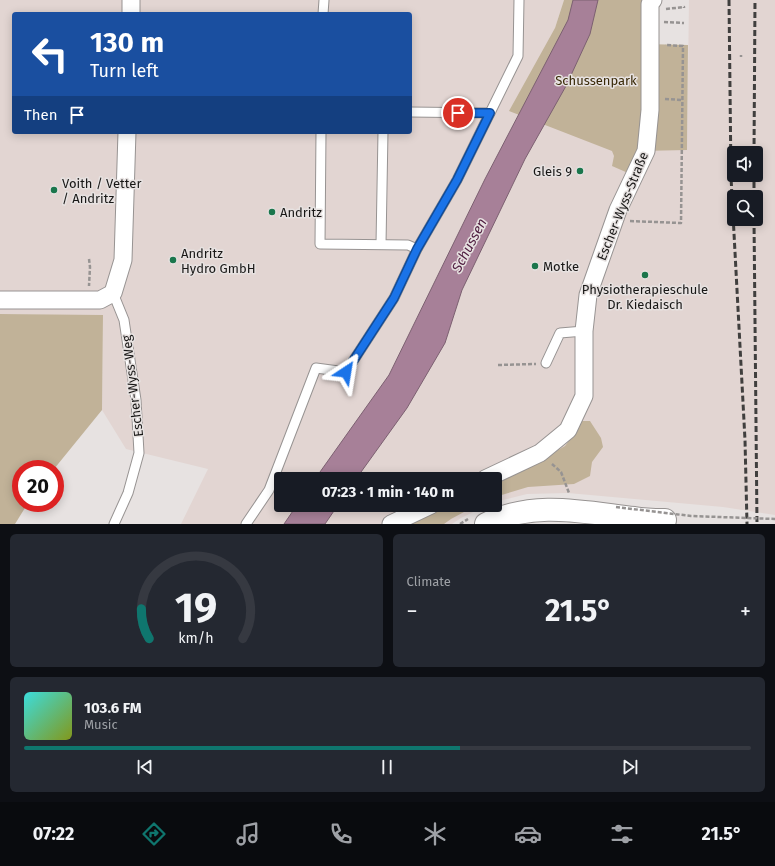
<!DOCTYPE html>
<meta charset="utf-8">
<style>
:root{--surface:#171b24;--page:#242831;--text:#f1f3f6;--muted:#9ea1a6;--line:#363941;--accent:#0f766e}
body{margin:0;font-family:"Fira Sans",sans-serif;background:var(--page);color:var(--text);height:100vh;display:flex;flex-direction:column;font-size:15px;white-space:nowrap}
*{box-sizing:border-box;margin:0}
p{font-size:13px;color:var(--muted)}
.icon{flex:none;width:22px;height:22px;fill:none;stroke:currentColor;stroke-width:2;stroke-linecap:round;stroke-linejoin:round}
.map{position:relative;height:524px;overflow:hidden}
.drawer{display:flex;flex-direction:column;gap:10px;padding:10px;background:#0d0f14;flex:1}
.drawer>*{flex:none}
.top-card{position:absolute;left:12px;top:12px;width:400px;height:122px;border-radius:4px;box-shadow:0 2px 10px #0003;background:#1a4fa0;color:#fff;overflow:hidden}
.controls{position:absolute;left:727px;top:146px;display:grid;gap:8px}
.controls a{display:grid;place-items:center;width:36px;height:36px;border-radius:4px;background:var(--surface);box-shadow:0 2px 10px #0003;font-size:20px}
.speed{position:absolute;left:12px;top:460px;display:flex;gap:8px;font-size:20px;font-weight:700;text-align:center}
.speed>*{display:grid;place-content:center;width:52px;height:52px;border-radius:50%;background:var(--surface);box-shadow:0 2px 10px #0003;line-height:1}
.speed .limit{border:6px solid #d22;background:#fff;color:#111}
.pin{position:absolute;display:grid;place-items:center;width:34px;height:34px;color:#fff;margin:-17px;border:2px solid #fff;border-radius:50%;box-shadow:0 1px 4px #0007}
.me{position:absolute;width:44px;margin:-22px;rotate:33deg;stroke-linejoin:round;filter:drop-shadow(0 0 3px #0008)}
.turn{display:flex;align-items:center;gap:14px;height:84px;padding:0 12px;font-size:18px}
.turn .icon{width:52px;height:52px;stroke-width:2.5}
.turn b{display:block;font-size:28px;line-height:34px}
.then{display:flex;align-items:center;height:38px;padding:0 12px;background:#0003;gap:8px;font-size:15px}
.big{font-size:30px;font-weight:700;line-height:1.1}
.drawer .tile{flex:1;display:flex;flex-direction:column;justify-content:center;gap:6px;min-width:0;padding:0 14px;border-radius:6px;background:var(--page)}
.drawer .dial{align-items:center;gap:0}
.dial svg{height:104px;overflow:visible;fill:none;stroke:var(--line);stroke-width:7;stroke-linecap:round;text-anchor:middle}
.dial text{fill:var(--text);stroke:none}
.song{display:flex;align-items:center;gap:12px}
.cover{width:48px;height:48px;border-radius:6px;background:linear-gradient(135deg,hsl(180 70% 55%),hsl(70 70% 35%))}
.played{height:4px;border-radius:2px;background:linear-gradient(90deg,var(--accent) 60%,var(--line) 60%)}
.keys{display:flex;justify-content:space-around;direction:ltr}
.heat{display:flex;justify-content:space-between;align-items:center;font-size:22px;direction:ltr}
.drawer .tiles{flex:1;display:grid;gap:10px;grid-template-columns:1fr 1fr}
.tile:last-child{grid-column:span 2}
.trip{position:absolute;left:274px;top:472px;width:228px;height:40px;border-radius:4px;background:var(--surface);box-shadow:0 2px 10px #0003;font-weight:700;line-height:40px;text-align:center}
.menu{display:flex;height:64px;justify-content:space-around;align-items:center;background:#090b0e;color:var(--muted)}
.menu .icon{width:28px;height:28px}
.menu .current{color:var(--accent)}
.menu b{font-size:18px;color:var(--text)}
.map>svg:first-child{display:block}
</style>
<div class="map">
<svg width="775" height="524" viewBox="0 0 775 524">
<rect width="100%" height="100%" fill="#e7e2e1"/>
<path fill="#e2d5d2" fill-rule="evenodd" d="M0 0H564L555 28 687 150 689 0H775V515L723 507 568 493 527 494 495 502V479H281V505H488L461 518 452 524H181L208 469 126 449 102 410 103 316 0 314ZM14 14H410V132H14ZM734 153H756V175H734ZM734 197H756V219H734Z"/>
<g fill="#c1b298">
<polygon points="564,0 648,0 659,22 644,44 688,45 687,150 640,151 628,173 612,166 614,156 612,151 509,111 555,28"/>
<polygon points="0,314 103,315 102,410 54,469 21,469 21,503 28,503 15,524 0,524"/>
<polygon points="581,421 590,421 601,438 603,447 592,462 590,476 574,484 528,487 495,497 495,483 527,468 565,446 577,430"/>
<polygon points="448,505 477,505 451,519 444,524 407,524"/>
</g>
<g fill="#a78098" stroke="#7c6071">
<polygon points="573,0 598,0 590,34 566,86 525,159 462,290 445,343 407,408 356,479 315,479 389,375 485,179 568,20"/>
<polygon points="297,505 338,505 325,524 284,524"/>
</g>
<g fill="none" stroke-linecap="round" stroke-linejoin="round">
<g stroke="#979392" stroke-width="11">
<g id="service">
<polyline points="323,14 324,0"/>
<polyline points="410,112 490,113"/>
<polyline points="321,132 320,244 408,245 417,249"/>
<polyline points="381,244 383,132"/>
<polyline points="113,293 124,320 136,400 139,453 128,493 114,524"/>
<polyline points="546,363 560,333 584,331"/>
<polyline points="246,524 269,490 316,368 346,372 394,298 417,249 457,180 518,56 519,0"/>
</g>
</g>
<g stroke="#979392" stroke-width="19">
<g id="minor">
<polyline points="131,14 131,0"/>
<polyline points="0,300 100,300 113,293 123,260 127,132"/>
<polyline points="485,479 540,453 568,430 584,396 584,331 588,295 618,210 646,151 650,110 650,4 653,0"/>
<polyline points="391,524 431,505"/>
</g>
</g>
<g stroke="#979392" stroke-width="24">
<path id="tertiary" d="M486 524C534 500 583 512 634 518 644 520 654 520 665 520"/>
</g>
<g stroke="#969392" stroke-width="2.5" stroke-dasharray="4 2" stroke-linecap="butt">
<polyline points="666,9 684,7 684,8"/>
<polyline points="664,22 684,23"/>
<polyline points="741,57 741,55"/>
<polyline points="665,99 683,100"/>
<polyline points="630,221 681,223 683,46 665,45"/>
<polyline points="89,259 90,267 89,286"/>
<polyline points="498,365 536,364"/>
<polyline points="552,464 561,472 569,493"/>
<polyline points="460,524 468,519"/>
</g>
<use href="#service" stroke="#fff" stroke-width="9"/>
<use href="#minor" stroke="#fff" stroke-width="17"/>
<use href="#tertiary" stroke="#fff" stroke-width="22"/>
<g stroke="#403f3e" stroke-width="3" stroke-dasharray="6 3" stroke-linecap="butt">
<polyline points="729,0 731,177 745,440 747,524"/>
<polyline points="754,153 755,0"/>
<polyline points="754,197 754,175"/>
<polyline points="754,219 757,524"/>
</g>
<polyline stroke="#969392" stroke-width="2.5" stroke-dasharray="4 2" stroke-linecap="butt" points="616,507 691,516 775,519"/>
</g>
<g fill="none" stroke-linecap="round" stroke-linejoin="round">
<g stroke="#114b97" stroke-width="10">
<polyline id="route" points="346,372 394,298 417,249 457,180 490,113 458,113"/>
</g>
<use href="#route" stroke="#1a73e8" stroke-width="7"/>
</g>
<g fill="#1a764c" stroke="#e7e2e1" stroke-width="1.5">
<circle cx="580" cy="171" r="4"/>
<circle cx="54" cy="190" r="4"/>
<circle cx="272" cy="212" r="4"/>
<circle cx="173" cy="260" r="4"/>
<circle cx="535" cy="266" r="4"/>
<circle cx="645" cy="275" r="4"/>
</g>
<g text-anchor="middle" stroke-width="3" stroke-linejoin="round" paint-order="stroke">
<g font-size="13" fill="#3a2a08" stroke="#e7e2e1">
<text x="596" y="85">Schussenpark</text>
</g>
<g font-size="13" fill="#181716" stroke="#e7e2e1" text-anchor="start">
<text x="572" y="176" text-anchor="end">Gleis 9</text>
<text x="62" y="188">Voith / Vetter<tspan x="62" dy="15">/ Andritz</tspan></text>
<text x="280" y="217">Andritz</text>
<text x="181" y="258">Andritz<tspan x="181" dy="15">Hydro GmbH</tspan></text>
<text x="543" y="271">Motke</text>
<text x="645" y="294" text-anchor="middle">Physiotherapieschule<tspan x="645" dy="15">Dr. Kiedaisch</tspan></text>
</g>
<g font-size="13" fill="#181716" stroke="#e7e2e1">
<text transform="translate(622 206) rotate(-68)" y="5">Escher-Wyss-Straße</text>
<text transform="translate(132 386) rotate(-97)" y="5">Escher-Wyss-Weg</text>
</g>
<g font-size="14" font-style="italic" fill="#4f1d40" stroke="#e7e2e1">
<text transform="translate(469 245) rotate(-62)" y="5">Schussen</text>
</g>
</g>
</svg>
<div class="controls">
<a><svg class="icon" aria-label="sound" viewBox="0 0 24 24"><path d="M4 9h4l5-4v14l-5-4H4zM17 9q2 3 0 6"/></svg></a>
<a><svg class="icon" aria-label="search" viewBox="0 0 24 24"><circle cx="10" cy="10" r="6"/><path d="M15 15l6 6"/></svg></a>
</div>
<div class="speed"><div class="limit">20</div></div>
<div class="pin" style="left:458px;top:113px;background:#d93025"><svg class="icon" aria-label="arrive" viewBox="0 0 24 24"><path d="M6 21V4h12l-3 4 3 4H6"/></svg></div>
<svg class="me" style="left:346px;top:372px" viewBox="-20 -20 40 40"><path d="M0-17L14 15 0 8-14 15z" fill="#1a73e8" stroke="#fff" stroke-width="4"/></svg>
<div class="trip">07:23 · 1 min · 140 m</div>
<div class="top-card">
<div class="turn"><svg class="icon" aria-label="left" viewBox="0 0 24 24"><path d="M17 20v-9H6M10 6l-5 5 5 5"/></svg><div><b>130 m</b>Turn left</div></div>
<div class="then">Then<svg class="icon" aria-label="arrive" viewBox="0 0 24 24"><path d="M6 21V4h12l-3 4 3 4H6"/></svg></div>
</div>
</div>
<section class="drawer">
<div class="tiles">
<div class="tile dial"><svg viewBox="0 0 100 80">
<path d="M14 69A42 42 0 1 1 86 69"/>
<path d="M14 69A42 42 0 0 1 8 46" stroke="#0f766e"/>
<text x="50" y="56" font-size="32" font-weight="700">19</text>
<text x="50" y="72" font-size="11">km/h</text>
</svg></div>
<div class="tile"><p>Climate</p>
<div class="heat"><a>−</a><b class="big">21.5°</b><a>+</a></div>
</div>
<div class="tile">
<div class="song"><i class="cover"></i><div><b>103.6 FM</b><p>Music</p></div></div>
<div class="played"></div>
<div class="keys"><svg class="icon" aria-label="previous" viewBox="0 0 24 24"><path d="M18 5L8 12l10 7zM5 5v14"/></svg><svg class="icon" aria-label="pause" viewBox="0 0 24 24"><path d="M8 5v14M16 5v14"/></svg><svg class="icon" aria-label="next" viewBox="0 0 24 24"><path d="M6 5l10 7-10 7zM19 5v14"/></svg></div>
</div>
</div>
</section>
<nav class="menu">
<b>07:22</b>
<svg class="icon current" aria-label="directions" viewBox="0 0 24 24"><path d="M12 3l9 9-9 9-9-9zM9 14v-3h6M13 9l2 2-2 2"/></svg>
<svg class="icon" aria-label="music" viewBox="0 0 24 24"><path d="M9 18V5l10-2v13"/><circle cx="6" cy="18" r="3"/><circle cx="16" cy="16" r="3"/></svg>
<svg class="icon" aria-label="phone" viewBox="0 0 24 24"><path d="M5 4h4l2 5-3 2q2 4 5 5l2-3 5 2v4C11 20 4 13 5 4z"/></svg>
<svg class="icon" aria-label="climate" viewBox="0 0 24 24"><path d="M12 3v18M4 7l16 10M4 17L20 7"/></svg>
<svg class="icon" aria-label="car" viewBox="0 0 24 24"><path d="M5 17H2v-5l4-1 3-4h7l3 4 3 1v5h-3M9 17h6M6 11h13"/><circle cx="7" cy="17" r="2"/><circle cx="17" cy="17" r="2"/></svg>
<svg class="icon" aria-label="filters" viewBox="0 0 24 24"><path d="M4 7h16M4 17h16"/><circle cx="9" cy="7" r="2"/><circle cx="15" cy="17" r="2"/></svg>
<b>21.5°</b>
</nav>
